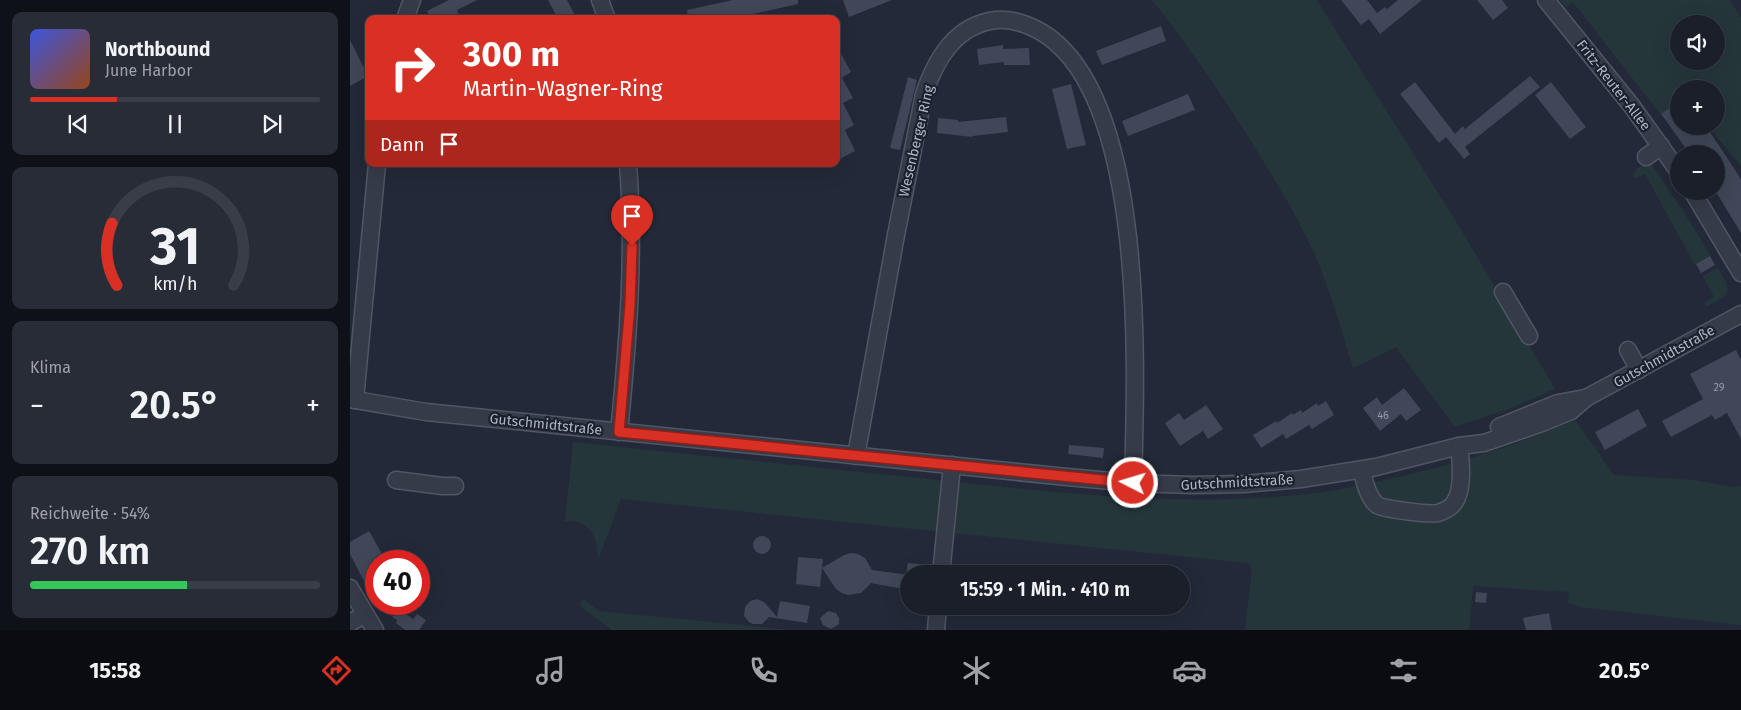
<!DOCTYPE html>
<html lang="de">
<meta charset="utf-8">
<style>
:root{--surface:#1a1f2a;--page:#272c36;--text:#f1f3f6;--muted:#9fa2a8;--line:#383d47;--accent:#d93025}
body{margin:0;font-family:"Fira Sans",sans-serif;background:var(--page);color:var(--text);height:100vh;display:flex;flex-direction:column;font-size:19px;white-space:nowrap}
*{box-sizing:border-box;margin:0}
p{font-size:16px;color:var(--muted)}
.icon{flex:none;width:28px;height:28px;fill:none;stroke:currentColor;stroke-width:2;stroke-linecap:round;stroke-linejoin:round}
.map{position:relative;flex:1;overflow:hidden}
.panel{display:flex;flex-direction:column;gap:12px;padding:12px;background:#0e1117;width:350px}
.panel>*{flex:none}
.top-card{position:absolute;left:15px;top:15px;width:475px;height:152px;border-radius:10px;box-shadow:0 5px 20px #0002,0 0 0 1px var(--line);background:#d93025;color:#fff;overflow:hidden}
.fabs{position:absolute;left:1320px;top:15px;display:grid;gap:10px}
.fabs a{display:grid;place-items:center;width:55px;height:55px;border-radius:50%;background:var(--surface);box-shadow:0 5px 20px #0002,0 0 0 1px var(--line);font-size:25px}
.speed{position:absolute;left:15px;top:550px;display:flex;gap:10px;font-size:25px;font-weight:700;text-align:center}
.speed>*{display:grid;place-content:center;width:65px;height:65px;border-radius:50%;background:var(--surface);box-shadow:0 5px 20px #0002,0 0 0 1px var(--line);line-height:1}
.speed .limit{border:8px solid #d22;background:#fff;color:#111}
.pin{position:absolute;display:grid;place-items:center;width:42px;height:42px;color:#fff;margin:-51px -21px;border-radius:50% 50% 50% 0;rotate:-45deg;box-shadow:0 0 5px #0007}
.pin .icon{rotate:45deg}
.me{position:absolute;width:55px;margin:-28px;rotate:275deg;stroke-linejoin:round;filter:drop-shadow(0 0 4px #0008)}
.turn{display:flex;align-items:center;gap:18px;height:105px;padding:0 15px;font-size:22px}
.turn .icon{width:65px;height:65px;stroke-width:2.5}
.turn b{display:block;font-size:35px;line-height:42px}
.then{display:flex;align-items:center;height:48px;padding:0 15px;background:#0003;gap:10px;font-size:19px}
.big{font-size:38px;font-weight:600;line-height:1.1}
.panel .tile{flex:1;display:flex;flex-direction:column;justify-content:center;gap:8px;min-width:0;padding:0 18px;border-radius:10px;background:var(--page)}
.panel .dial{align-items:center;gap:0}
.dial svg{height:130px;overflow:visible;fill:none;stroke:var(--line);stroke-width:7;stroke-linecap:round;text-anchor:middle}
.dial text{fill:var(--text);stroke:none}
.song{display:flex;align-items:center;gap:15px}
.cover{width:60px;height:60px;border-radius:8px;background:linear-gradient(135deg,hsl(230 70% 55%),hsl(20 70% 35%))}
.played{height:5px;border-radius:2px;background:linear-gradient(90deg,var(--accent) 30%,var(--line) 30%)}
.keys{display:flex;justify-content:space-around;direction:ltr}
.heat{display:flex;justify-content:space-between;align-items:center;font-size:28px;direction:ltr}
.charge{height:8px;border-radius:4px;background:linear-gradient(90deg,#34c759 54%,var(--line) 0)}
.trip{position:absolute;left:550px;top:565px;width:290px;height:50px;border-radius:25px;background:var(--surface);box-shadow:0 5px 20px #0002,0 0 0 1px var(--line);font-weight:600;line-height:50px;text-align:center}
.dock{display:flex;height:80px;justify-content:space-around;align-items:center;background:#0a0c11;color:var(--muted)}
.dock .icon{width:35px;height:35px}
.dock .selected{color:var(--accent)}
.dock b{font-size:22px;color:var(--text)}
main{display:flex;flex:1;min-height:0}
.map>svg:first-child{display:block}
</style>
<main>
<section class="panel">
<div class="tile">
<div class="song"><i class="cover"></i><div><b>Northbound</b><p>June Harbor</p></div></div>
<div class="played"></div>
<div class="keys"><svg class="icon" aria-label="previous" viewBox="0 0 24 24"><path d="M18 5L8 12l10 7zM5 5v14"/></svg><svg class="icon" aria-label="pause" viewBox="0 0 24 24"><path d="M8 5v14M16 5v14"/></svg><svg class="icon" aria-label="next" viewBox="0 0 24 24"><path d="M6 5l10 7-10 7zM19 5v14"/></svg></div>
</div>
<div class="tile dial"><svg viewBox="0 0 100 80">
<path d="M14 69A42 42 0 1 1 86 69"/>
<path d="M14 69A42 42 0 0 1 11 31" stroke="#d93025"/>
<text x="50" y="56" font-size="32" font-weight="700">31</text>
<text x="50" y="72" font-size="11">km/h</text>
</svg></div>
<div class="tile"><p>Klima</p>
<div class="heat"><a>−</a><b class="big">20.5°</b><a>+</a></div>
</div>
<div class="tile"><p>Reichweite · 54%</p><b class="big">270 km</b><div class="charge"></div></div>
</section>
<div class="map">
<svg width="1391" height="630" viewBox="0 0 1391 630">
<rect width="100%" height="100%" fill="#232938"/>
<g fill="#25363b" fill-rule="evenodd">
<path d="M802 0H967L1113 233 1205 389 1161 408 1105 427 1046 347 1003 368C991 329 980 289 964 253 945 211 920 172 896 133 867 88 836 42 802 0Z"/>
<path d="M1210 0H1380L1391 18V166L1358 126H1366V89H1329V101L1311 115 1223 2 1216 7ZM1329 24H1366V61H1329Z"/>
<polygon points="1299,161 1330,206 1361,256 1345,265 1295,174 1285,179 1283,175 1287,169"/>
<path d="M1368 268C1383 295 1382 293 1356 307L1354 303 1364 297 1353 276Z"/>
<path d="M1225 420 1264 475 1344 480 1382 487 1391 486V625L1230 607 1218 603 1219 592 1123 586 1119 630H895L902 569 898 563 271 499 248 560C248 538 242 520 215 521L223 442C338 454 454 466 569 478 700 492 833 509 966 493 984 491 1003 486 1021 483 1091 469 1160 448 1225 420Z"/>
<polygon points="233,599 249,611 441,630 262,630 230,606"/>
</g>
<g fill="#3f4758">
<polygon points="99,0 127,0 107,10 109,15 101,19 81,19 77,11"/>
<polygon points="198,0 217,0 227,19 208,19"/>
<polygon points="383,0 448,0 448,4 380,19 338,19 337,10"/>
<polygon points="493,0 542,0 499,17"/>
<polygon points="991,0 1017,0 1027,13 1035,7 1037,9 1048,0 1072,0 1030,34 1019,19 1011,25"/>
<polygon points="1127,0 1152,0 1158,8 1143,20"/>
<polygon points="811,26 816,41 752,65 746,51"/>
<polygon points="0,40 18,76 0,86"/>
<polygon points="486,45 501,72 492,78 503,98 493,103 504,125 495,130 505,151 490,159 486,153"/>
<polygon points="653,45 653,49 679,48 680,65 654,65 654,62 629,65 627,49"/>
<polygon points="1180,76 1190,87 1115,147 1120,154 1114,159 1096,137 1089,143 1050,94 1065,82 1105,134 1113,126 1115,129"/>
<polygon points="558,77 567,80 550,150 540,148"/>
<polygon points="1201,82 1236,127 1220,139 1185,95"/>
<polygon points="721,84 736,145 717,149 702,89"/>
<polygon points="838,94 845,110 778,136 772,121"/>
<polygon points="1329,101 1329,126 1356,126 1391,179 1391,233 1366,192 1366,154 1340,154 1311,114"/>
<polygon points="656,117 658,132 623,136 622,137 587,133 588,118 608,120 608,122"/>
<polygon points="1360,256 1365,265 1351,273 1346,264"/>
<polygon points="1386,350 1391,360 1391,439 1377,413 1365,420 1362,415 1321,437 1312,421 1353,399 1340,374"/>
<polygon points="1054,388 1071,410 1056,421 1051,414 1030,431 1013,408 1027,397 1032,405"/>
<polygon points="976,401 984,415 962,429 959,425 936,439 933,434 911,448 903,435 926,421 927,423 942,413 943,415 951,410 952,413 967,403 968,406"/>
<polygon points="856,405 873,429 858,439 853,431 830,446 815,423 829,413 834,420"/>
<polygon points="1288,409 1297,426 1255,450 1245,432"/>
<polygon points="719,445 754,448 753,458 718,454"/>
<polygon points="19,531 36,561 26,561 26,584 18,589 0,554 0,542"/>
<circle cx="412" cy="545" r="9"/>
<polygon points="501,553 508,554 515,558 522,570 559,575 559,590 521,583 511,593 498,595 492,593 486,589 472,568 494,555"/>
<polygon points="448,557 473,559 470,587 446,584"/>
<polygon points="558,563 581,565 580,574 556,574"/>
<polygon points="1126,592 1137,593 1136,603 1125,602"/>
<polygon points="407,599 414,602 427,617 430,601 460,606 457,623 419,617 412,624 403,624 399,622 394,616 395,607 400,601"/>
<polygon points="48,609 63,619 67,614 76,620 69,630 55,630 46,623 47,620 42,617"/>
<polygon points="478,611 486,613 489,618 489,624 481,629 473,625 470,618"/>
<polygon points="1199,613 1202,630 1176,630 1173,618"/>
</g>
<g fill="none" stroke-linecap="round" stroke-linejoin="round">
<g stroke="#515664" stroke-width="19">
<g id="minor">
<polyline points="250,0 257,19"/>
<polyline points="1196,0 1281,105 1329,172"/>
<polyline points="55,19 62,0"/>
<polyline points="1296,157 1311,146"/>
<polyline points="1342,191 1391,273"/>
<polyline points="1153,292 1179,336"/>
<polyline points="1278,350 1289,370"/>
<polyline points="0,399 76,412 717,477 783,483 843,485 894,484 951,479 1026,467 1109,446 1134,443 1192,423 1221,411 1236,398 1391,314"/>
<polyline points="5,400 27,164"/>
<polyline points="1149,427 1208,403 1235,398"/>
<path d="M269 432C278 342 285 254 278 164"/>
<path d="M506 456 546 235 574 94C586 59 605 25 646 20 664 18 685 27 699 37 797 109 786 372 783 483"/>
<path d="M1012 470C1014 481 1018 497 1027 505 1033 509 1080 515 1088 513 1094 511 1101 508 1104 503 1114 490 1111 462 1109 446"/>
<polyline points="46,480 92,486 105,486"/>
<polyline points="591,574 602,465"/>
<polyline points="0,588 25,630"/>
<polyline points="0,623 15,614"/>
<polyline points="586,630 588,606"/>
</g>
</g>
<use href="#minor" stroke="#363b49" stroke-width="16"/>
</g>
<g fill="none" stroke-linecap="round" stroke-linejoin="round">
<g stroke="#8d1f18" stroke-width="12">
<polyline id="route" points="282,246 280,305 269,432 783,483"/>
</g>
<use href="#route" stroke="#d93025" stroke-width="9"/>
</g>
<g text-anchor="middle" stroke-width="4.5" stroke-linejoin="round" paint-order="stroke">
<g font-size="11" fill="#949aaa">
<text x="1369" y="391">29</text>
<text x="1033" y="419">46</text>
</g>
<g font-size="14" fill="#b1b6c5" stroke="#1b212e">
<text transform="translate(1264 85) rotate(52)" y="5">Fritz-Reuter-Allee</text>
<text transform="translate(566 141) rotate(-77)" y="5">Wesenberger Ring</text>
<text transform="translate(1314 356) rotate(-29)" y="5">Gutschmidtstraße</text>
<text transform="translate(196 424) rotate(6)" y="5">Gutschmidtstraße</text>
<text transform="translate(887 482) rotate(-3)" y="5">Gutschmidtstraße</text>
</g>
</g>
</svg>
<div class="fabs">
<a><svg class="icon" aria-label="sound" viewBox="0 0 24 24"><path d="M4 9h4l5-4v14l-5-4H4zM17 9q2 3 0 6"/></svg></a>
<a>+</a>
<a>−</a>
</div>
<div class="speed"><div class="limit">40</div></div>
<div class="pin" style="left:282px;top:246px;background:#d93025"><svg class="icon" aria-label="arrive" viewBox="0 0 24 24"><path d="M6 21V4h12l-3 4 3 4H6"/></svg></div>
<svg class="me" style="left:783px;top:483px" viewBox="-20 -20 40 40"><circle r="17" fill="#d93025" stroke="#fff" stroke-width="3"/><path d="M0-11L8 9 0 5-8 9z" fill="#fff"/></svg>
<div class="trip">15:59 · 1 Min. · 410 m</div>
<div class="top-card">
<div class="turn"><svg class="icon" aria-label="right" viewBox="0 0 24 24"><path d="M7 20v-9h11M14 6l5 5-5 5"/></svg><div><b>300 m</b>Martin-Wagner-Ring</div></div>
<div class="then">Dann<svg class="icon" aria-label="arrive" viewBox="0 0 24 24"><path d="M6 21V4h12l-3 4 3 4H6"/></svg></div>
</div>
</div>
</main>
<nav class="dock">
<b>15:58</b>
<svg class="icon selected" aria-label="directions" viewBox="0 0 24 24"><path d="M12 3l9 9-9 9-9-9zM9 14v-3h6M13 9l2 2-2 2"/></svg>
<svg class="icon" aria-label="music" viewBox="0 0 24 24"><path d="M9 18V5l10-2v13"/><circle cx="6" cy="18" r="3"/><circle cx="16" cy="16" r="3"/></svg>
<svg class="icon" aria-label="phone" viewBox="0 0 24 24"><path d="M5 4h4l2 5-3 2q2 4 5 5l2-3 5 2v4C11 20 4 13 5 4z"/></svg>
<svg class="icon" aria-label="climate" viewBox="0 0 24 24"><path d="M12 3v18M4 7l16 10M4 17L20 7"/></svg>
<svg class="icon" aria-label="car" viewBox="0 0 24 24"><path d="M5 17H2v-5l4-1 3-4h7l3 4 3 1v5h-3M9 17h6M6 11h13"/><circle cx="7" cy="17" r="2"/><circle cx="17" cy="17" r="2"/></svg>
<svg class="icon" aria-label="filters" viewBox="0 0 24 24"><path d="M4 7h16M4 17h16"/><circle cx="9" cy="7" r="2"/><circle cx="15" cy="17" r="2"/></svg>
<b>20.5°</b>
</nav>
